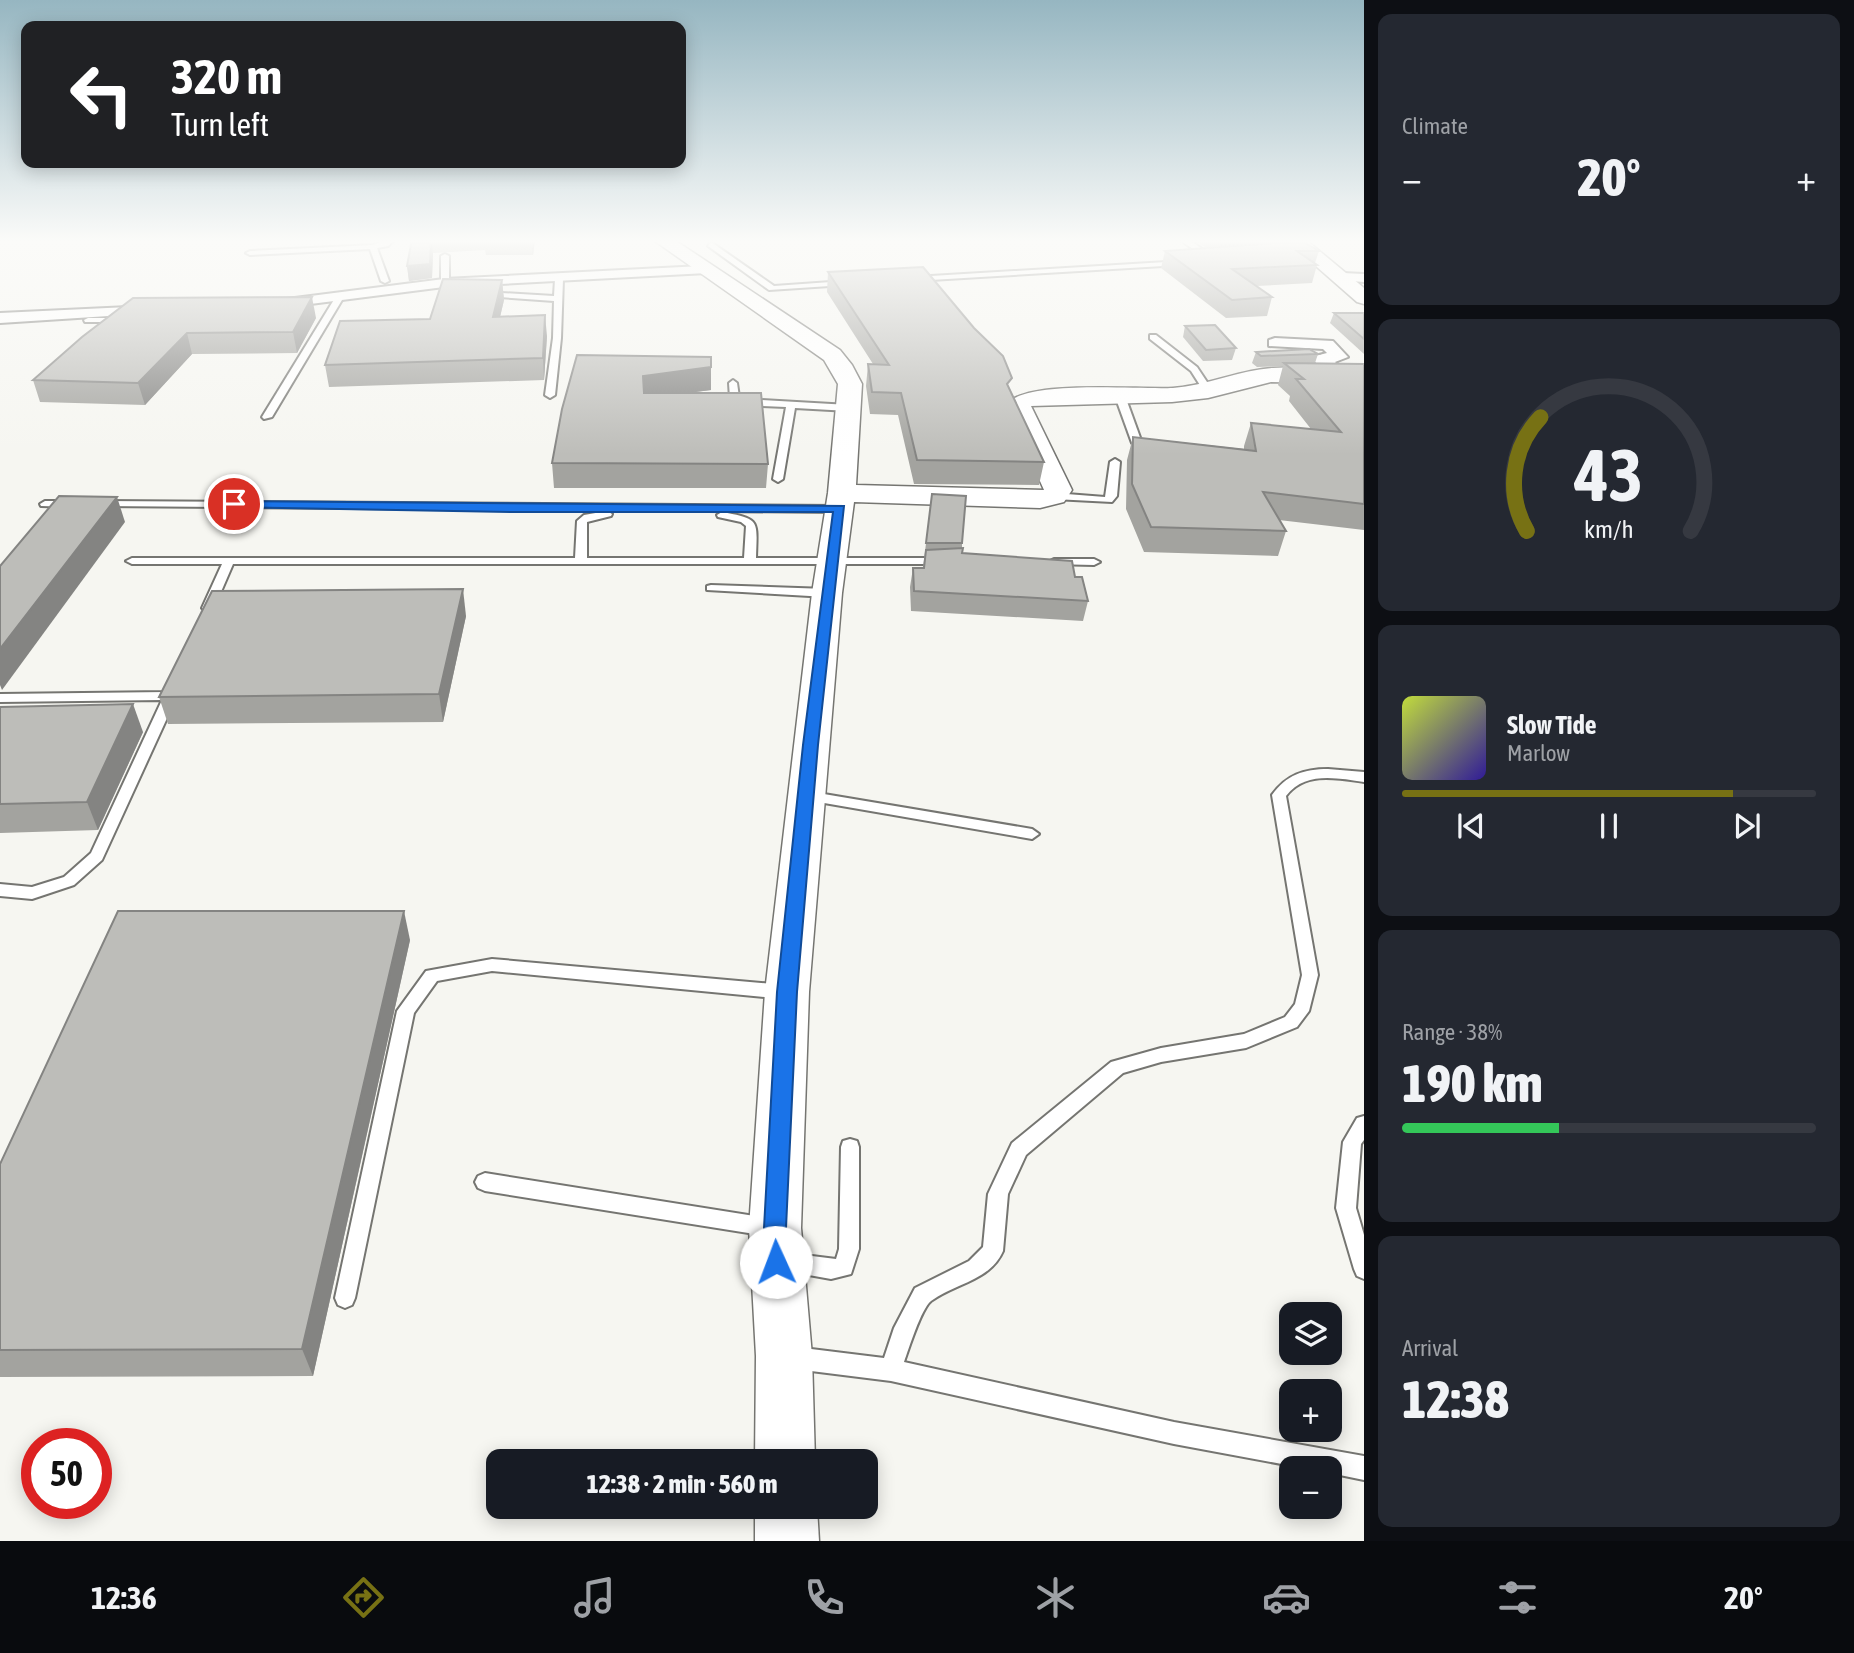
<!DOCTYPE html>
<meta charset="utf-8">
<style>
:root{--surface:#171b24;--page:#242831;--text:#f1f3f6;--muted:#9ea1a6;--line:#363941;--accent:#777114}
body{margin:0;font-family:"Asap Condensed",sans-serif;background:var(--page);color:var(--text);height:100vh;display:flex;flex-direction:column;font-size:26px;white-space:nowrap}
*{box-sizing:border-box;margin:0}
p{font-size:23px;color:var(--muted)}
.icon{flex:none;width:38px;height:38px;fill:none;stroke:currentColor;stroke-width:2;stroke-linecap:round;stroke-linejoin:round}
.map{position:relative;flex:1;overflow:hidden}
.panel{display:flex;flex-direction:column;gap:14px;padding:14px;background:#0d0f14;width:490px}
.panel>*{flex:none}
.guide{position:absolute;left:21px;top:21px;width:665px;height:147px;border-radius:14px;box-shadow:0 4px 18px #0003;background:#202124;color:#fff;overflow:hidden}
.buttons{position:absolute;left:1279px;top:1302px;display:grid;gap:14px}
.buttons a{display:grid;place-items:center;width:63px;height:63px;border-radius:14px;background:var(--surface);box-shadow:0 4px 18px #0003;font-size:35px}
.speed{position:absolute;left:21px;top:1428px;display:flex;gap:14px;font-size:35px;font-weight:700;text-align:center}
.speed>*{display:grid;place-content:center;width:91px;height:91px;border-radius:50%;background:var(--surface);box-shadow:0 4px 18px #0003;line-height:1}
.speed .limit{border:10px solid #d22;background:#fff;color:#111}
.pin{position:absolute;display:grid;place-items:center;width:60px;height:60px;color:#fff;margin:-30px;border:4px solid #fff;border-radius:50%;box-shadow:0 2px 7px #0007}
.me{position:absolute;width:77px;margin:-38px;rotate:358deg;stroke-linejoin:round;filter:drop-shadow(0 0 5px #0008)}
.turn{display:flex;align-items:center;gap:24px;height:147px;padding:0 35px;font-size:32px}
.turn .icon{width:91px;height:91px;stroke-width:2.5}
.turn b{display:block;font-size:49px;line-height:60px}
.big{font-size:52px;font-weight:800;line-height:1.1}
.panel .widget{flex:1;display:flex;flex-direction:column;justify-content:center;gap:10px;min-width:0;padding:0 24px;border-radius:14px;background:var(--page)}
.panel .dial{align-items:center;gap:0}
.dial svg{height:182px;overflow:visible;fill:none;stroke:var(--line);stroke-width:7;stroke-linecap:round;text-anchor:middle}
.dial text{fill:var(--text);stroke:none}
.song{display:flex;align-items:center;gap:21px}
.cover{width:84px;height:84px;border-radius:10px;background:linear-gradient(135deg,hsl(70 70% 55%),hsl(250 70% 35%))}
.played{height:7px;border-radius:4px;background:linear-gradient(90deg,var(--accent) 80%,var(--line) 80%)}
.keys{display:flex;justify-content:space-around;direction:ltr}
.heat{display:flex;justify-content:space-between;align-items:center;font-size:38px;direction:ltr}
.charge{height:10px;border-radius:5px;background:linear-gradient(90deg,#34c759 38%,var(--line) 0)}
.trip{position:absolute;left:486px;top:1449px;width:392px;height:70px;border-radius:14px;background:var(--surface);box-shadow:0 4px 18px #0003;font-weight:800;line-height:70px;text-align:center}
.tabs{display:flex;height:112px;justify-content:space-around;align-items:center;background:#090b0e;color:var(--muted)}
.tabs .icon{width:49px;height:49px}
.tabs .current{color:var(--accent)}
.tabs b{font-size:32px;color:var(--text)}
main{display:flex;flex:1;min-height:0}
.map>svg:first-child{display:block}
</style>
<main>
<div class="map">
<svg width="1364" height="1541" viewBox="0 0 1364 1541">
<rect width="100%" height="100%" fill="#f6f6f1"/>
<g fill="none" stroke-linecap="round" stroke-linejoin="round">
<g stroke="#757571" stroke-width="4">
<g id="lane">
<polygon points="387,239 395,239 388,246 377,248 389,281 385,283 381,281 370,249 250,255 246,253 250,251 373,245"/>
<polygon points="1179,239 1188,239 1215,258 1208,260"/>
<polygon points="711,242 774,286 845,281 849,283 845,285 769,290 708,246"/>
<polygon points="445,254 449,256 449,283 445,285 441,283 441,256"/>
<polygon points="1183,261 1183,265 1180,265 914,281 910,279 914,277"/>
<polygon points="559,277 563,279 561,338 555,395 550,398 545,395 553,338 554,301 485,296 481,294 485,292 554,296 555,279"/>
<polygon points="335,298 342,300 272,417 264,419 262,417"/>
<polygon points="88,318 121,318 125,320 121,322 85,322 84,320"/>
<polygon points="1150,335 1156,335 1197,367 1213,391 1211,393 1205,393 1191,371 1150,339"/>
<polygon points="733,380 737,383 739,397 744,399 849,405 854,408 849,411 795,408 783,479 778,482 773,479 786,407 742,405 730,398 729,383"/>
<polygon points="1120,393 1125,396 1142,443 1140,445 1132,443 1115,396"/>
<polygon points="1115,459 1120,462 1117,496 1112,502 1054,499 1049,496 1054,493 1105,497 1110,462"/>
<polygon points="45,501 72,501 77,504 72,507 41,506 40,504"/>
<polygon points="102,501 840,506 845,509 840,512 98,506 97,504"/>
<path d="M607 511 612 514 611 516 587 522V558H744L746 526 741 522 718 517 717 515 722 512C761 519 757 520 756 558H942L948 561 942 564H233L214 608 208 612 202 608 222 564H132L126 561 132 558H575L577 521 584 515Z"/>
<polygon points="1054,559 1094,559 1100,562 1094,565 1050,564 1048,562"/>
<polygon points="711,585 827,589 833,593 827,597 707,590 707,586"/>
<polygon points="171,690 178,694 102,860 74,885 32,899 0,896 0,884 32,887 64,877 91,853 162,700 0,702 0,694 166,692"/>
<path d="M1328 769 1364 772V782C1337 778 1305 771 1286 796L1318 975 1309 1011 1297 1027 1246 1048 1161 1062 1123 1073 1026 1155 1008 1194 1003 1251C990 1281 955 1283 931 1301 921 1309 909 1348 904 1362L1174 1422 1364 1456V1480L1330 1473V1468H1303L1174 1444 891 1381 795 1369 787 1366 784 1358 787 1350 795 1347 884 1358 894 1328 915 1288 969 1261 983 1247 988 1194 1012 1143 1111 1062 1161 1048 1244 1034 1285 1017 1295 1004 1302 975 1272 795C1286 775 1304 769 1328 769Z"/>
<polygon points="806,791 1032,829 1039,834 1032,839 801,799 799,796"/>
<polygon points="492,959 785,985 791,987 793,992 791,997 785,999 492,971 437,981 414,1013 355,1298 352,1305 345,1308 338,1305 335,1298 397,1011 426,971"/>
<polygon points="1364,1116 1364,1140 1361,1144 1356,1208 1364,1235 1364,1279 1357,1276 1354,1269 1336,1208 1343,1142 1357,1118"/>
<polygon points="850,1139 857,1141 859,1147 859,1249 851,1274 831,1279 781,1270 778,1263 781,1256 788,1253 836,1259 839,1249 841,1147 843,1141"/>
<polygon points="485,1173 767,1218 774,1221 777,1227 774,1233 767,1236 485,1191 478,1188 475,1182 478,1176"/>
</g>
</g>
<g stroke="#757571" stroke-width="4">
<g id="street">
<polygon points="702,266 709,270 707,273 444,287 279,308 272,304 279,300 444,279"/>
<polygon points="1343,273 1364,274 1364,282 1338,280 1338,274"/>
<polygon points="150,306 155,307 155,313 0,323 0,313"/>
<polygon points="1275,338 1333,341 1348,357 1335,362 1350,377 1348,381 1336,381 1315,362 1315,356 1327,353 1323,349 1269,346 1269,340"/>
</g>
</g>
<g stroke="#757571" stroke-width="3">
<g id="secondary">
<path d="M652 239H673L840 350 852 365 862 384 856 485 1044 490 1006 405C1024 379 1138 390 1173 388 1207 386 1239 370 1273 368 1303 366 1334 369 1364 370V384L1271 382 1208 398 1172 402 1031 406 1072 490 1064 502 1040 508 854 502 842 593 809 992 801 1228 812 1356 815 1461H755L756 1356 749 1228 765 992 812 593 828 493 838 384 824 360Z"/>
<polygon points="1285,239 1305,239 1364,288 1364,304 1357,302"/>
<polygon points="755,1507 817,1507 819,1541 755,1541"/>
</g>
</g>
<use href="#lane" fill="#fff" fill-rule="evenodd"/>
<use href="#street" fill="#fff" fill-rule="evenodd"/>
<use href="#secondary" fill="#fff" fill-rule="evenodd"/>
</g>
<g fill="#a3a39f">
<polygon points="411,239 535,239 533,255 486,255 485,250 433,253 432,278 409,281 407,266 411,242"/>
<polygon points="1194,239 1288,239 1287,242 1319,251 1315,263 1317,265 1312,283 1256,286 1272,297 1267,316 1226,318 1161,268 1165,251 1206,248"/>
<polygon points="828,272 1010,389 1044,462 1039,485 914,484 898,415 870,414 866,386 868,364 873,364 827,292"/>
<polygon points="502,280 504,300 500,317 547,336 544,380 329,387 325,365 430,319"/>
<polygon points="1334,313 1364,313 1364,354 1330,323"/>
<polygon points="316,318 297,353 192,354 145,405 40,402 33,380 82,337"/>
<polygon points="1185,326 1236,348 1232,360 1203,361 1183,337"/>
<polygon points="1256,352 1318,354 1315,363 1364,364 1364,530 1279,520 1286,531 1278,556 1144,552 1126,509 1127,460 1133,437 1244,449 1244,446 1251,423 1311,429 1289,401 1290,396 1278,385 1283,366 1257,367 1252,363"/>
<polygon points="577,355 711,390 686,393 768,464 766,488 554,488 552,463"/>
<polygon points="932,494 962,543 962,553 1075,577 1088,601 1083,621 911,611 910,587 913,568 923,568"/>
<polygon points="466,616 443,722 168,724 159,697"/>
<polygon points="0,707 143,732 98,830 0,833"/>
<polygon points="410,940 313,1376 0,1377 0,1164"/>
</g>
<g fill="#848482">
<polygon points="431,239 433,253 432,278 409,281 407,266"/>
<polygon points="532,239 535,239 533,255 531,241"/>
<polygon points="1242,239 1288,239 1285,250 1216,255 1220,241"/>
<polygon points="502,280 504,300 495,338 493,317"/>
<polygon points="312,297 316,318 297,353 293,332"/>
<polygon points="545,315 547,336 544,380 543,358"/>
<polygon points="187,333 192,354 145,405 138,383"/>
<polygon points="711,367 711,390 643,399 643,376"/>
<polygon points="117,497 125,522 2,690 0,685 0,649"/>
<polygon points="463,589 466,616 443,722 439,694"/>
<polygon points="133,704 143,732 98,830 87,802"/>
<polygon points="404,911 410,940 313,1376 302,1349"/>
</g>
<g fill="#bdbdb9" stroke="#848482" stroke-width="2">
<polygon points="412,239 435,239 431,239 430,264 407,266"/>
<polygon points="485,239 532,239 531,241 484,241"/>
<polygon points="1217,239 1242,239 1220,241"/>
<polygon points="1302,241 1319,251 1297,251 1317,265 1232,269 1272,297 1232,300 1165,251"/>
<polygon points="923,267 974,328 1003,356 1012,378 1007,384 1044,462 917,460 901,393 872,392 868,364 889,365 828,272"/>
<polygon points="443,279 502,280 493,317 545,315 543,358 325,365 340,321 430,319"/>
<polygon points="312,297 293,332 187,333 138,383 33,380 82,337 133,298"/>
<polygon points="1334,313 1364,313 1364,339"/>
<polygon points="1215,325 1236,348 1206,350 1185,326"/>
<polygon points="1309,349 1318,354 1261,356 1256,352"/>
<polygon points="577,355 711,357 711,367 643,376 644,393 761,393 768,464 552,463 562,409"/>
<polygon points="1284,363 1364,364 1364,504 1263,492 1286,531 1151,527 1132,484 1133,437 1256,451 1251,423 1341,432 1296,379 1304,379"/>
<polygon points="932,494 966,496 962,543 926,543"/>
<polygon points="59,496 117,497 0,649 0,566"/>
<polygon points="963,548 962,553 1072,561 1075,577 1082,577 1088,601 914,591 913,568 924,568 926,550"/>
<polygon points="463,589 439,694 159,697 212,591"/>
<polygon points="133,704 87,802 0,804 0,707"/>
<polygon points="118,911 404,911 302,1349 0,1350 0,1164"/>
</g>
<linearGradient id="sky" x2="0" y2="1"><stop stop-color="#96b6c1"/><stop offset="0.53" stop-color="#fbfbf9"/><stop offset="1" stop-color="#fbfbf9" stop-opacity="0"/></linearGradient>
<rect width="1364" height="455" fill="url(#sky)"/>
<polygon fill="#1a73e8" stroke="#114b97" stroke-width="2" points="234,501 844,506 818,745 797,992 786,1228 788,1262 785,1270 776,1273 768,1270 765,1262 764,1228 777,992 803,745 833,512 510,512 229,507 228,504"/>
</svg>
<div class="buttons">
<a><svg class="icon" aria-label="layers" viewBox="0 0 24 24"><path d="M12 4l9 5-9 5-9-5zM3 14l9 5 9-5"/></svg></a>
<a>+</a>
<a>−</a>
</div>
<div class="speed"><div class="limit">50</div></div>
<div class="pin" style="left:234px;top:504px;background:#d93025"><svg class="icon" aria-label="arrive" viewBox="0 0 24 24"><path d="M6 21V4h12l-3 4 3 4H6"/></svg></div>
<svg class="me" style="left:776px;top:1262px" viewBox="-20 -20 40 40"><circle r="19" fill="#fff"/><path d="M0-13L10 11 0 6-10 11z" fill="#1a73e8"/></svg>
<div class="trip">12:38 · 2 min · 560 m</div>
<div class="guide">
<div class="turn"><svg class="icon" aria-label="left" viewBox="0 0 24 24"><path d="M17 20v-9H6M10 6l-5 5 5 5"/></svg><div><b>320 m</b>Turn left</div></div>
</div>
</div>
<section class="panel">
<div class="widget"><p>Climate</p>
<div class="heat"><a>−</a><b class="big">20°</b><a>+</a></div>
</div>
<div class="widget dial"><svg viewBox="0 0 100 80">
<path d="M14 69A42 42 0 1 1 86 69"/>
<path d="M14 69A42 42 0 0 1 20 19" stroke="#777114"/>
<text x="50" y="56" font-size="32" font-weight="700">43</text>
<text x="50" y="72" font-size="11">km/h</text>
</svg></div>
<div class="widget">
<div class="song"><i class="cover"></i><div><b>Slow Tide</b><p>Marlow</p></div></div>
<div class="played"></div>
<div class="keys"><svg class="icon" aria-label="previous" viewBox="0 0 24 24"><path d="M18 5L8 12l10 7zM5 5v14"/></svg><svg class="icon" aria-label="pause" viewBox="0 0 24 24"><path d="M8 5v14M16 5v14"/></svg><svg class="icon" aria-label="next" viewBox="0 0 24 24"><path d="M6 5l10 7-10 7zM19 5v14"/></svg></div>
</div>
<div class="widget"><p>Range · 38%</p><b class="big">190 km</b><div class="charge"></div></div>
<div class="widget"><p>Arrival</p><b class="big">12:38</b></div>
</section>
</main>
<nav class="tabs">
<b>12:36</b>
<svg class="icon current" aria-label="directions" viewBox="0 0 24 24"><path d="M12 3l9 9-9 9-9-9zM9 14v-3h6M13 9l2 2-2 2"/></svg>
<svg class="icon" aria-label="music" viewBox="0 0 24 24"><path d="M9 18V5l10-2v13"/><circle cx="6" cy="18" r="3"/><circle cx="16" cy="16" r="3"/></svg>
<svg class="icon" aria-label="phone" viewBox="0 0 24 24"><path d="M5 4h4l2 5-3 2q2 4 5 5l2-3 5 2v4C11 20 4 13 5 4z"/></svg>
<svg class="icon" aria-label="climate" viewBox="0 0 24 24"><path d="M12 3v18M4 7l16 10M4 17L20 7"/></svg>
<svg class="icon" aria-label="car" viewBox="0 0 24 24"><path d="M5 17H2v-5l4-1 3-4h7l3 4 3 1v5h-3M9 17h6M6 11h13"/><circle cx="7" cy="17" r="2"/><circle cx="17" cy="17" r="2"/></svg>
<svg class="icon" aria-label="filters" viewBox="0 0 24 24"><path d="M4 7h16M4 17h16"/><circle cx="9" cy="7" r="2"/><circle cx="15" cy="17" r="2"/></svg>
<b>20°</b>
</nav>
